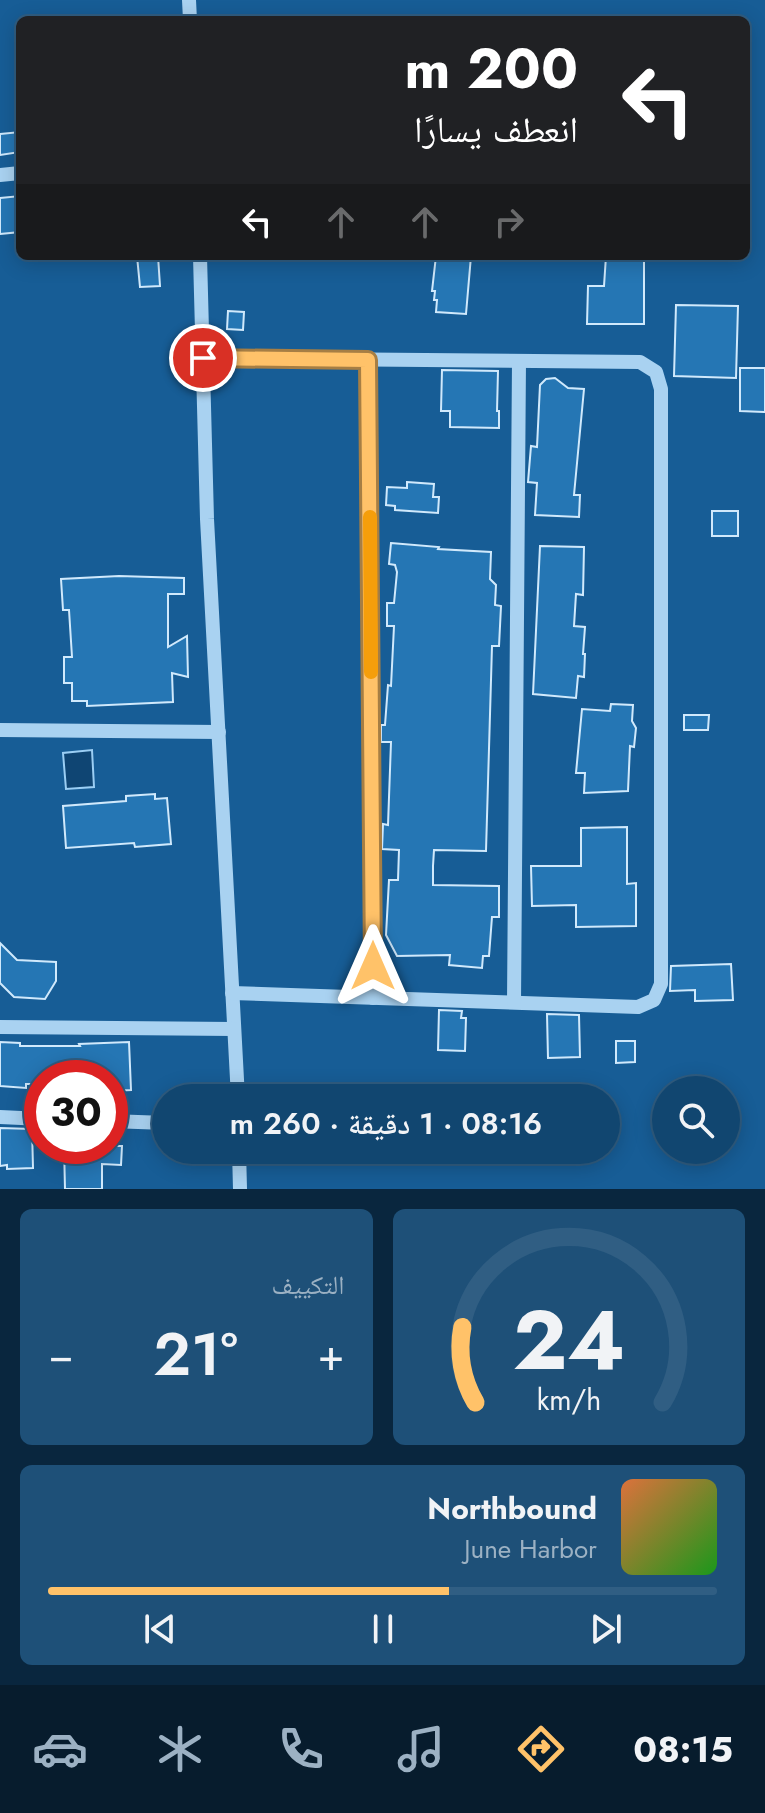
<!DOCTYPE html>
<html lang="ar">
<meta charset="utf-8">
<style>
:root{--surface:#114670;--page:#1e5078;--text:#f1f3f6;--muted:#9cb1c3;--line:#305e83;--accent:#ffc269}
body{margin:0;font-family:Jost,"Noto Naskh Arabic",sans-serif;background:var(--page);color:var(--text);direction:rtl;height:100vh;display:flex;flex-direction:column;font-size:30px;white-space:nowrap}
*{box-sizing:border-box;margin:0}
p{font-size:26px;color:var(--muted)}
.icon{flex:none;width:44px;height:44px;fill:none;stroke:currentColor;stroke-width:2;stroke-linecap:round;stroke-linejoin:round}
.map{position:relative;height:1189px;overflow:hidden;direction:ltr}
.sheet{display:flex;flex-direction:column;gap:20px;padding:20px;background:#09263e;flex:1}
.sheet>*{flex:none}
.guide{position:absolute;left:16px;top:16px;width:734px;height:244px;border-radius:12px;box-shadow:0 4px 20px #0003,0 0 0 2px var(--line);direction:rtl;background:#202124;color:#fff;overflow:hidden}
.buttons{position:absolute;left:652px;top:1076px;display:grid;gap:16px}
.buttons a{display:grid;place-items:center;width:88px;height:88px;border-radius:50%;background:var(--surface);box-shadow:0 4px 20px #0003,0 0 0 2px var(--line);font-size:40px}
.speed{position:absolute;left:24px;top:1060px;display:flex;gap:16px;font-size:40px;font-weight:700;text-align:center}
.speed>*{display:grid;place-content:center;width:104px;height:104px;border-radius:50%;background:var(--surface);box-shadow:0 4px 20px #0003,0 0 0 2px var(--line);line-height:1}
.speed .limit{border:12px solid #d22;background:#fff;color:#111}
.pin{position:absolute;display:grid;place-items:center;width:68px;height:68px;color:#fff;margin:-34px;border:4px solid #fff;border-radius:50%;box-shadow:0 2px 8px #0007}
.me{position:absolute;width:88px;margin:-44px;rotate:0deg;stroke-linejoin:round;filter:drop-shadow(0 0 6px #0008)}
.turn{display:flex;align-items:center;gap:28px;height:168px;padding:0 40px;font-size:36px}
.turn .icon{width:104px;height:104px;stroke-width:2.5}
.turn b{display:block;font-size:56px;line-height:68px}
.lanes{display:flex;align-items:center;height:76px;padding:0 40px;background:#0003;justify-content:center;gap:40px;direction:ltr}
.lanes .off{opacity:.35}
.big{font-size:60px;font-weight:600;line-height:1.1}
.sheet .tile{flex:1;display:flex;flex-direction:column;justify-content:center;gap:12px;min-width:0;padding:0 28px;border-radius:12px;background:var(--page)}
.sheet .dial{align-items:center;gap:0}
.dial svg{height:208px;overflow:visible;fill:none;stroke:var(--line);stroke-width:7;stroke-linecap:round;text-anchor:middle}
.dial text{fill:var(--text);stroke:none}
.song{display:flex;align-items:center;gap:24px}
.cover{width:96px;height:96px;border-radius:12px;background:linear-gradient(135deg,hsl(20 70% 55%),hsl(120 70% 35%))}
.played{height:8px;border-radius:4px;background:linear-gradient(90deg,var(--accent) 60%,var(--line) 60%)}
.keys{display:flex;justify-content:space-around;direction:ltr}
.heat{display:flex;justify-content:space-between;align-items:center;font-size:44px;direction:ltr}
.sheet .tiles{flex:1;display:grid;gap:20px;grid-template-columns:1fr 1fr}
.tile:last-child{grid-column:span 2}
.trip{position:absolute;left:152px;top:1084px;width:468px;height:80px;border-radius:40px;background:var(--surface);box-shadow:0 4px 20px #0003,0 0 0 2px var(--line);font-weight:600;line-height:80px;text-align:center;direction:rtl}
.dock{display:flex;height:128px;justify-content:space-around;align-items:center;background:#071c2d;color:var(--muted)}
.dock .icon{width:56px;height:56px}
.dock .on{color:var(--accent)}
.dock b{font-size:36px;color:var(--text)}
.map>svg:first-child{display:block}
</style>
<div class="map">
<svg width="765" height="1189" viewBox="0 0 765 1189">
<rect width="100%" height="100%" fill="#175d96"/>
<polygon fill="#0f4573" stroke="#9bcef4" stroke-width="2" points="92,750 94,787 66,789 63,753"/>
<g fill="#2576b4" stroke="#d0e9fc" stroke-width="2">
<polygon points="20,132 20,152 0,155 0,134"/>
<polygon points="20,196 20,232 0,234 0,198"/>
<polygon points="137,256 158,256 160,286 140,287"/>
<polygon points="436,256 471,256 466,314 436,312 437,300 434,300 435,291 432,291"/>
<polygon points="606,256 644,256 644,324 587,324 588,286 604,286"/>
<polygon points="676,305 738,306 736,378 674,376"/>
<polygon points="228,311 244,312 243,330 227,329"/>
<polygon points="740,368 765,368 765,412 740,411"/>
<polygon points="442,370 498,371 497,411 499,411 499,428 450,427 450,411 441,411"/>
<polygon points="555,378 568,388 584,389 574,495 580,495 579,517 535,515 537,483 528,482 531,446 537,447 540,385 546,379"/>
<polygon points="407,482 434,484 433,497 439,497 438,513 395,510 395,506 386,505 387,487 407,488"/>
<rect x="712" y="511" width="26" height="25"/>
<polygon points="391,543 439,547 438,549 491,552 490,579 496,585 495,605 501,606 499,646 492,646 486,851 434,850 433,866 433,885 499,886 499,917 492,917 489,956 483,956 482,968 449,965 450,955 397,956 386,935 389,880 398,880 399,850 382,849 383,824 388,825 391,742 381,742 381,725 385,725 388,685 391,686 394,626 387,626 387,603 394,603 397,572 395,565 389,564"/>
<polygon points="540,546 584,547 583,595 576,594 574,626 585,627 583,654 585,654 584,677 578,676 576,698 533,694"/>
<polygon points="119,576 184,578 184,594 168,594 168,647 187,636 188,677 172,673 173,702 87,706 87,701 72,701 72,683 64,683 64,657 72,657 69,610 63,610 61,579"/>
<polygon points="611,704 633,705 632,721 636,728 634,747 630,746 628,791 584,793 585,773 576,773 582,709 610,711"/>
<polygon points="684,715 709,715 708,730 684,730"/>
<polygon points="155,794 155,799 167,798 171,844 135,847 134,843 66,848 63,806 126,801 126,796"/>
<polygon points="627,827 627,884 636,883 636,926 576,927 576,905 532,906 531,866 581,866 581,828"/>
<polygon points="0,943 17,960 56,962 56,981 45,999 14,997 0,983"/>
<polygon points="731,964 733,1000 695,1001 695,990 670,991 671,966"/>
<polygon points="439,1010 462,1011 461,1018 466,1018 465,1051 438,1050"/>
<polygon points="547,1014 579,1015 580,1057 548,1058"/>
<polygon points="616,1041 635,1041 635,1062 616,1063"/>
<polygon points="0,1042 20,1043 20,1046 80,1046 79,1044 129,1042 131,1090 110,1091 110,1078 42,1078 42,1084 26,1084 26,1088 0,1086"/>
<polygon points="0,1128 32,1129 33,1168 7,1169 7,1165 0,1166"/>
<polygon points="64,1146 122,1146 121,1165 102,1164 102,1189 65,1189"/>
</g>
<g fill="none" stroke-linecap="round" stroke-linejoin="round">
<g stroke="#a9d2f1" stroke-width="14">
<polyline points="189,0 190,20"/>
<polyline points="0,175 20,173"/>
<polyline points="200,256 207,519 238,1098"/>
<polyline points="203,358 640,362 656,372 661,389 661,984 654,1000 638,1007 232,993"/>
<polyline points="368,360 373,998"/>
<polyline points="0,730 219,732"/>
<polyline points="514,1002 519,361"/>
<polyline points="0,1027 234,1029"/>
<polyline points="0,1117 42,1119"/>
<polyline points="110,1121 166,1123"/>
<polyline points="239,1150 240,1189"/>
</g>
</g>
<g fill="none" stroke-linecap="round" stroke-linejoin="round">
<g stroke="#a67e44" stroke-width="20">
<polyline id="route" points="203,358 368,360 373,966"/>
</g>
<use href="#route" stroke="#ffc269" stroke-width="14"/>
<polyline stroke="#f59e0b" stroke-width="14" points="370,517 371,672"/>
</g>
</svg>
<div class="buttons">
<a><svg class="icon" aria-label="search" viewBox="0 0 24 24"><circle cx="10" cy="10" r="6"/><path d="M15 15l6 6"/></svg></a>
</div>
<div class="speed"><div class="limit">30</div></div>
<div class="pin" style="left:203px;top:358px;background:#d93025"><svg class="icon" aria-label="arrive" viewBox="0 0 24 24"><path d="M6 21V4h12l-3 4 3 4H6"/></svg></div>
<svg class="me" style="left:373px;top:966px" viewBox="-20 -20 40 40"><path d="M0-17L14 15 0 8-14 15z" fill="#ffc269" stroke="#fff" stroke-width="4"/></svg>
<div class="trip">08:16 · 1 دقيقة · 260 m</div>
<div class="guide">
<div class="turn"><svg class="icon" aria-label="left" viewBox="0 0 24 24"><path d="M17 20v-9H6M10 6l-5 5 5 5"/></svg><div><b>200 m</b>انعطف يسارًا</div></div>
<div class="lanes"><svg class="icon" aria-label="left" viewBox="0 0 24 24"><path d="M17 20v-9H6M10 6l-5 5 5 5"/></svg><svg class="icon off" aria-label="ahead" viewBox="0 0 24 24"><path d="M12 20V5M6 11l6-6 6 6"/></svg><svg class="icon off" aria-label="ahead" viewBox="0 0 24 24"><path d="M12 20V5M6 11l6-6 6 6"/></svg><svg class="icon off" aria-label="right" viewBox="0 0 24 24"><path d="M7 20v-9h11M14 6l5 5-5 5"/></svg></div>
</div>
</div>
<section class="sheet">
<div class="tiles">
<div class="tile dial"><svg viewBox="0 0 100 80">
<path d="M14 69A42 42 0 1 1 86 69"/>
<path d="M14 69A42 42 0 0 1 9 40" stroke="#ffc269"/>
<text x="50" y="56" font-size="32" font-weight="700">24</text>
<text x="50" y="72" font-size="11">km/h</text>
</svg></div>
<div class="tile"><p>التكييف</p>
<div class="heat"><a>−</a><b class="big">21°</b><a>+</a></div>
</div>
<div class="tile">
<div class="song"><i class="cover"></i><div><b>Northbound</b><p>June Harbor</p></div></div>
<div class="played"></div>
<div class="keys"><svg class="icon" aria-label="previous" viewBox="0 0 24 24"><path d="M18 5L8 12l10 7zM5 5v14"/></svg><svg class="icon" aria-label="pause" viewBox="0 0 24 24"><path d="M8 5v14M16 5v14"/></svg><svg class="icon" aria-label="next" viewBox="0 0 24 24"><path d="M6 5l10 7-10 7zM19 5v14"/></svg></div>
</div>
</div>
</section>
<nav class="dock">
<b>08:15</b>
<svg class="icon on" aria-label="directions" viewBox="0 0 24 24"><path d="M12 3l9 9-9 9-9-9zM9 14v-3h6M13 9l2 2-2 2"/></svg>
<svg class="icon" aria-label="music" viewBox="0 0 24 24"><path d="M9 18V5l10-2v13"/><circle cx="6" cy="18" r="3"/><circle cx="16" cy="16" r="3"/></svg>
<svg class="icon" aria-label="phone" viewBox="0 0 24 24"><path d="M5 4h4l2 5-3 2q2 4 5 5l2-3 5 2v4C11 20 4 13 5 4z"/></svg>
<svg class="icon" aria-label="climate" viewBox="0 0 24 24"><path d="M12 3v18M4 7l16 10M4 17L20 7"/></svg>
<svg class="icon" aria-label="car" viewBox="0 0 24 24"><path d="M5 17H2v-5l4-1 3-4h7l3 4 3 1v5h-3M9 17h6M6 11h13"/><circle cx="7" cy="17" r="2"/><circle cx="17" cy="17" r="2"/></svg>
</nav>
